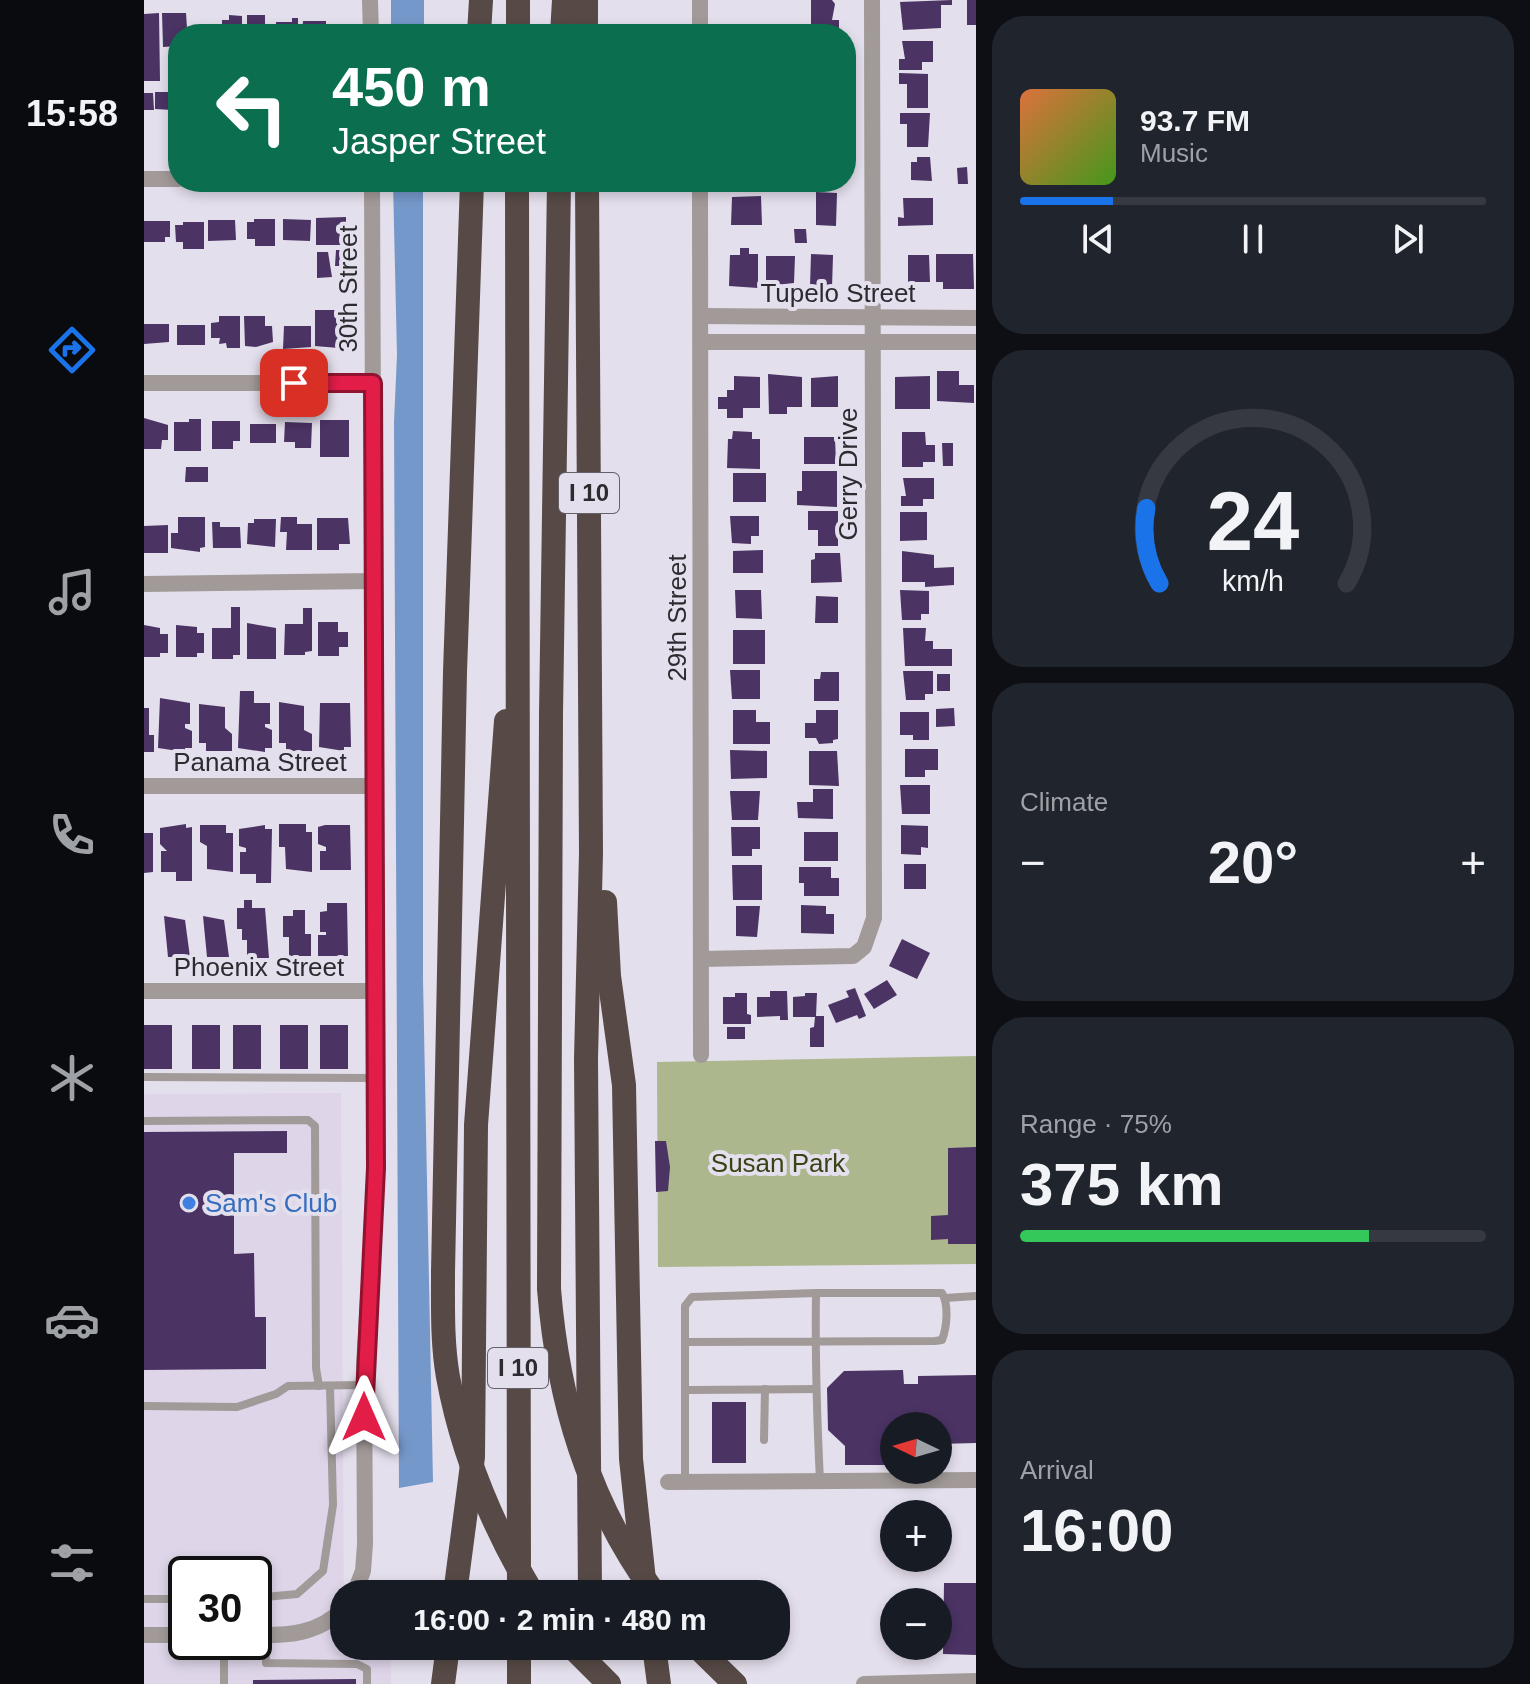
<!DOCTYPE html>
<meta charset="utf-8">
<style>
:root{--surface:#171b24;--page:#20242c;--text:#f1f3f6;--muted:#9ea1a6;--line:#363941;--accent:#1a73e8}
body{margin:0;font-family:Arial,sans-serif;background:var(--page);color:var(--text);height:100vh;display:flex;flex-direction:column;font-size:30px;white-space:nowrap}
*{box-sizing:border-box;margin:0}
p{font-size:26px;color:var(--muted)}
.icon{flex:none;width:44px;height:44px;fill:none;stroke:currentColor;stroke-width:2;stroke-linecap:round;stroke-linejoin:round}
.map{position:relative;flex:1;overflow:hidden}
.drawer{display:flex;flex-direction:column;gap:16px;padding:16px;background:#0d0f14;width:554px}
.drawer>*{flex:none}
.guide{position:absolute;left:24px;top:24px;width:688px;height:168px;border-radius:32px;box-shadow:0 4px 12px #0003;background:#0b6e4f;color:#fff;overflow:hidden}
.needle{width:52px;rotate:275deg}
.controls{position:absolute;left:736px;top:1412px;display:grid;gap:16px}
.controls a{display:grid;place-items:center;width:72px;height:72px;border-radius:50%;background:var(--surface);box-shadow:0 4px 12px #0003;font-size:40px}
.speed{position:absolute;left:24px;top:1556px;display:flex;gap:16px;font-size:40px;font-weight:700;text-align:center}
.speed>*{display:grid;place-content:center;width:104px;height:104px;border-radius:50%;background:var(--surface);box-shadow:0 4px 12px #0003;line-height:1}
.speed .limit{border:4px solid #111;border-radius:12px;background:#fff;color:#111}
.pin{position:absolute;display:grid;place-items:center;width:68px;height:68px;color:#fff;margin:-34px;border-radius:16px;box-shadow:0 4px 12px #0006}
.me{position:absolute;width:88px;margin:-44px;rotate:0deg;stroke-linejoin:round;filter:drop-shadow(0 0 6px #0008)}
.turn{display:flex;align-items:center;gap:28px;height:168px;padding:0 32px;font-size:36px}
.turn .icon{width:104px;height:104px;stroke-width:2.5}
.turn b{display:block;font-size:56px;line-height:68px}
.big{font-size:60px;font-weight:600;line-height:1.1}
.drawer .widget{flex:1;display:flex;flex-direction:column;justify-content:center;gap:12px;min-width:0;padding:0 28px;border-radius:32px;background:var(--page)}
.drawer .dial{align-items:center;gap:0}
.dial svg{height:208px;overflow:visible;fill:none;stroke:var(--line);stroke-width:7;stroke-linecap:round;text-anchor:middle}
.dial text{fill:var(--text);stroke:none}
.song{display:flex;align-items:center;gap:24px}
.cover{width:96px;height:96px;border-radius:12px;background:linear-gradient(135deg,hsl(20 70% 55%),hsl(100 70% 35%))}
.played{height:8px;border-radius:4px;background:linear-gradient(90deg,var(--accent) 20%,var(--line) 20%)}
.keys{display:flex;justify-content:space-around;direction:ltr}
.heat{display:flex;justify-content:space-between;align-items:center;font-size:44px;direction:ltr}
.charge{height:12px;border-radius:6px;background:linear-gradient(90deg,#34c759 75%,var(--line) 0)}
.trip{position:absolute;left:186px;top:1580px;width:460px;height:80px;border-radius:32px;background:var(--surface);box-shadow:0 4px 12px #0003;font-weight:600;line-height:80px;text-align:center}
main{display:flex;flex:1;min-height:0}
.dock{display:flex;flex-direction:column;width:144px;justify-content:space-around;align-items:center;background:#090b0e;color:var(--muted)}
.dock .icon{width:56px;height:56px}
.dock .selected{color:var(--accent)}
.dock b{font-size:36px;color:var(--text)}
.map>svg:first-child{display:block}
</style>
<main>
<nav class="dock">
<b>15:58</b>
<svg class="icon selected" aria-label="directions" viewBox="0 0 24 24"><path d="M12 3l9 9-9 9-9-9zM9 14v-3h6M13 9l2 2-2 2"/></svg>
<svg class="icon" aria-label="music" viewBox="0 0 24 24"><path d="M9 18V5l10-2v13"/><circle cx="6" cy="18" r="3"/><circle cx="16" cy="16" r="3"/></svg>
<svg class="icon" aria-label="phone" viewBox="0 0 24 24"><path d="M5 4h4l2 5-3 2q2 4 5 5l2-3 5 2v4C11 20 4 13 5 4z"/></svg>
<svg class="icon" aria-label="climate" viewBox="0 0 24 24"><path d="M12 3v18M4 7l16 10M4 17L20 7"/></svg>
<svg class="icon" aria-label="car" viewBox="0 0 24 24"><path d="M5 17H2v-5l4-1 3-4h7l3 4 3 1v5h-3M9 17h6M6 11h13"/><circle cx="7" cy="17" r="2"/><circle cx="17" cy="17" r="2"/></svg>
<svg class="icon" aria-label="filters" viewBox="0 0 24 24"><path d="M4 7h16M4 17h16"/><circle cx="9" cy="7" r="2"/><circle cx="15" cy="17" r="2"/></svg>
</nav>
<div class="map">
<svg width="832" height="1684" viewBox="0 0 832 1684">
<rect width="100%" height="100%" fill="#e4dfec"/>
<path fill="#ded5e9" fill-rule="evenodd" d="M197 1093 200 1646H246L247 1684H0V1094ZM42 1574H110V1642H42Z"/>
<polygon fill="#acb78e" points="832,1056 832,1264 514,1267 513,1062"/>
<g fill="#7598cb">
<rect x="247" y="0" width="33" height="34"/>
<polygon points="249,182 279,182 279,979 289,1482 255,1488 250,422 253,355"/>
</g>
<g fill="#4b3364">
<polygon points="667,0 688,0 691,4 688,20 695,20 695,30 672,30 672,24 667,24"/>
<polygon points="808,0 808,5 797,5 797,28 759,30 756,2"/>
<rect x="823" y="0" width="9" height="25"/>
<polygon points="15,13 16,81 0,81 0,14"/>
<polygon points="18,13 42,13 43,28 34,34 34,46 19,47"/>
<polygon points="85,15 98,16 98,34 78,34 78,20 85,20"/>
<rect x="103" y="15" width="18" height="19"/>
<polygon points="148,18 154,18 154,34 132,34 132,22 148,22"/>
<polygon points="159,21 182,21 182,34 158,34"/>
<polygon points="758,41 789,41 789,62 778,62 778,70 755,70 755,59 761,59"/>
<polygon points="755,73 784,74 784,108 763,108 763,84 755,84"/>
<polygon points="11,92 28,92 28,110 11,109"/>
<polygon points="0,93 9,93 10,110 0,110"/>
<polygon points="756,113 786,113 784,147 763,147 763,124 756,124"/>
<polygon points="25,115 34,115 34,144 25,143"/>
<polygon points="773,157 786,157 788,181 767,180 767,162 773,162"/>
<polygon points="823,167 824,184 814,184 813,168"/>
<polygon points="672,192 693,193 692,226 672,225"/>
<polygon points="617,196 618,225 587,225 588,197"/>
<polygon points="759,198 789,198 789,225 754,226 754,217 760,218"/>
<polygon points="202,217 202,245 172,245 172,218"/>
<polygon points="110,219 131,219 131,246 111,246 111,239 103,239 103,222 110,222"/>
<polygon points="139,219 167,220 166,241 139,240"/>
<polygon points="64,220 91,220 92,240 64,241"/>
<polygon points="0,221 26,221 26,237 21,237 21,242 0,242"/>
<polygon points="39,222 60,222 60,249 39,249 39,242 32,242 31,225 39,225"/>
<polygon points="650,229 662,229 663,243 651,243"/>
<polygon points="596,248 605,248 605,254 614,254 614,288 585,286 586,255 596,255"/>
<polygon points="192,250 206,250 206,266 191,266"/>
<polygon points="173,252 184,252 188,277 173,278"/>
<polygon points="667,254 689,255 688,287 666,287"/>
<polygon points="792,254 829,254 830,289 799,289 799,282 792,282"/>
<polygon points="764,255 785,255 786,282 764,282"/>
<polygon points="622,256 651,256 650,283 622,286"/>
<polygon points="171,310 206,310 206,349 171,346"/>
<polygon points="75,316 96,316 96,348 83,348 82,343 75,344 76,338 67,338 67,323 75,322"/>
<polygon points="100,316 121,316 121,326 128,326 129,342 112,347 101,346"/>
<polygon points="0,324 25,324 25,342 0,344"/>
<rect x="33" y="325" width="28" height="20"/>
<polygon points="140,326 167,326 167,347 139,349"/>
<polygon points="793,371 815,371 815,385 830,385 830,403 793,401"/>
<polygon points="624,374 658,377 658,407 643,407 643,414 625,414"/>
<polygon points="590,376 616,377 616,408 599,408 599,418 583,418 583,409 574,409 574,397 583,397 583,390 590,390"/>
<polygon points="694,376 694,407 667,407 667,378"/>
<polygon points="786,376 786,409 751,409 751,377"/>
<polygon points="0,418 24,425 24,440 18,440 17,449 0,449"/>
<polygon points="45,419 57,419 57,451 30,451 30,422 45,422"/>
<rect x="176" y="420" width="29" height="37"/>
<polygon points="68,421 96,421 96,441 89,441 89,449 68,449"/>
<polygon points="141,422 168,423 167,448 151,448 151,442 140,442"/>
<rect x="106" y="424" width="26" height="19"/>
<polygon points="589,431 608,432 608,439 616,439 616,469 583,468 584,439 588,439"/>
<polygon points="758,432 781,432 782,445 791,445 791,462 779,462 779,467 758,467"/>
<polygon points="660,437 691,437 692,464 660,464"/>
<polygon points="798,443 809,443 809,466 799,466"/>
<polygon points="42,467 64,467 64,482 41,482"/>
<polygon points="658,471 693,471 693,507 653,505 653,491 658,491"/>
<rect x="589" y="473" width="33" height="29"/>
<polygon points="759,478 790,478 790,499 779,499 779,506 757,506 757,496 762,496"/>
<polygon points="664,511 694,511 694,546 674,546 674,530 664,530"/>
<polygon points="756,512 783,512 783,540 756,541"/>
<polygon points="586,516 615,516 615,536 607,536 607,544 588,543"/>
<polygon points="34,517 61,517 61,547 56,548 56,552 27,548 27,533 34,533"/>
<polygon points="137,517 153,517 153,524 168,524 168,550 142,550 143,532 136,532"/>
<polygon points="173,518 204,518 206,544 195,544 195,550 173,550"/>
<polygon points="110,519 132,519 131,547 103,544 104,523 110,523"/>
<polygon points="68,522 76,522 76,527 96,527 97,548 69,548"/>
<polygon points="24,525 24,553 0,553 0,526"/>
<polygon points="619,550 619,573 589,573 589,551"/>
<polygon points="758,551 790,555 790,568 810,567 810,585 781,587 781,582 758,582"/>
<polygon points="671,553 696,553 698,582 667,583 667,560 671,559"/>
<polygon points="591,590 617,590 618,619 592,618"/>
<polygon points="756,590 785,591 785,614 777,614 777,620 758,620"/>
<polygon points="672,596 694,597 694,623 671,623"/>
<polygon points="87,607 96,607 96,655 89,655 89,659 68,659 68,628 87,628"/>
<polygon points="159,608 168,608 168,651 161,652 161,655 140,655 141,624 159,624"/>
<polygon points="174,622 194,622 194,632 204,632 204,647 195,647 195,656 174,656"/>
<polygon points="103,623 132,628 132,659 103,659"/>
<polygon points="0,625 16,628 16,634 24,634 24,653 16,653 16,657 0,657"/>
<polygon points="32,625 53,627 53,633 60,633 60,653 53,653 53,657 32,657"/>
<polygon points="759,628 782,628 781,641 789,641 789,649 808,649 808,666 761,666"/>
<rect x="589" y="630" width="32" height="34"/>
<polygon points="586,670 616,670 616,699 588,699"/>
<polygon points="759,671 789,671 789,694 781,694 781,700 762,700"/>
<polygon points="677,672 695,672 695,701 670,701 670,679 676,679"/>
<rect x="793" y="674" width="13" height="17"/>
<polygon points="96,691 110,691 110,703 126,703 126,724 121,724 121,727 128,730 128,748 121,748 121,752 94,748"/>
<polygon points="16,698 46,703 46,724 41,724 41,728 48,731 48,748 41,748 41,752 14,748"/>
<polygon points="135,702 160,706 160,730 168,734 168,751 142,751 142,743 135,743"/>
<polygon points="176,703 206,703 207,747 200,747 200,751 175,747"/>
<polygon points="55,704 81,707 81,728 88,734 88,751 62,751 62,743 55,743"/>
<polygon points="0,708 5,708 5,735 10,735 10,752 0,752"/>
<polygon points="810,708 811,726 792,727 792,709"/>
<polygon points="589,710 612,710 612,722 626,722 626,744 589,744"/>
<polygon points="672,710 694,710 694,739 689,740 689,743 675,744 672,738 661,738 661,723 672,723"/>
<polygon points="756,712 785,712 785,740 769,740 769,735 756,735"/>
<polygon points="761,749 794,749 794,770 781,770 781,777 761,777"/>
<polygon points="586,750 623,751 623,778 587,779"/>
<polygon points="665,751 693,751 695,786 665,785"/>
<polygon points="756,785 786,785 786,814 758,814"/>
<polygon points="669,789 689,789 689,819 654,818 653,802 669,802"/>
<polygon points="586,791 616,791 614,820 588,820"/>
<polygon points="42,824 42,828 48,827 48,881 32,881 32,872 17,872 17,851 23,851 16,844 16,828"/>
<polygon points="135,824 162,824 162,832 168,832 168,872 142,869 141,847 135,847"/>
<polygon points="56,825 82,825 82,833 89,833 89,872 63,869 63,846 56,842"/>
<polygon points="121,825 121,829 128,829 127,883 112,883 112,874 96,874 96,852 102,852 102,848 95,846 95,829"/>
<polygon points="181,825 206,825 207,870 176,870 176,851 182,851 182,847 174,844 174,827"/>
<polygon points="757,825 784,826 784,848 777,847 777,855 757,854"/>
<polygon points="587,827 616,827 616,849 608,849 608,856 588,856"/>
<rect x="660" y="832" width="34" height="29"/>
<polygon points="0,833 9,833 9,872 0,873"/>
<rect x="760" y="864" width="22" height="25"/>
<polygon points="588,865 618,865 618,900 589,900"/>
<polygon points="655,867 687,867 687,878 695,878 695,896 660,896 660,883 655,883"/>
<polygon points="100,900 108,900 108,908 121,908 125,958 103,958 103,940 98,940 98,929 93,929 93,908 100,908"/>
<polygon points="183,903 203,903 204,956 174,956 174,935 182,935 182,932 176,932 176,912 183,911"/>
<polygon points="657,905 682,906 682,914 690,914 690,934 657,933"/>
<polygon points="592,906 616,906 613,937 592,936"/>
<polygon points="149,910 161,910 161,934 167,934 167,956 145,956 145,937 139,937 139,916 149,916"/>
<polygon points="20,916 41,920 46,957 24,957"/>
<polygon points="59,916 80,920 85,957 63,957"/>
<polygon points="758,939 786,953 773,979 745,966"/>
<polygon points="743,980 753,995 730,1009 720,994"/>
<polygon points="711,988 722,1016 715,1019 713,1015 692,1023 684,1005 705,997 702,991"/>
<polygon points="626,991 643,991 644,1020 636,1020 636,1016 613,1017 613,997 626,997"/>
<polygon points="591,993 603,993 603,1014 607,1015 607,1024 579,1024 579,997 591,997"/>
<polygon points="661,993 673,993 672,1016 680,1016 680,1047 666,1047 666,1028 670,1027 671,1017 649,1017 649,997 661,996"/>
<rect x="0" y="1025" width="28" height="44"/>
<rect x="48" y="1025" width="28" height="44"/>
<rect x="89" y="1025" width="28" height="44"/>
<rect x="136" y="1025" width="28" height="44"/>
<rect x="176" y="1025" width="28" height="44"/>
<rect x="583" y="1027" width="18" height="12"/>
<polygon points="143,1131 143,1153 90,1153 90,1254 110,1253 111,1317 122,1317 122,1369 0,1370 0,1132"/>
<polygon points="511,1141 522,1141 526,1167 524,1191 512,1192"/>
<polygon points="832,1147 832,1244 804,1244 804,1239 787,1240 787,1216 804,1215 804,1148"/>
<polygon points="759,1370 760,1384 774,1384 774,1376 832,1375 832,1443 794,1444 794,1426 750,1426 750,1438 742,1446 742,1465 701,1465 701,1446 684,1430 683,1388 700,1371"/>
<rect x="568" y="1402" width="34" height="61"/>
<polygon points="800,1583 832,1583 832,1655 799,1654"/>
<polygon points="212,1679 212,1684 109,1684 109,1680"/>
</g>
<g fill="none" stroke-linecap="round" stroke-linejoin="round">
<g stroke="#a19a98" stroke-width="8">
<polyline points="0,1077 231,1078"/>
<polyline points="0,1121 164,1120 171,1126 172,1368 175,1386"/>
<polyline points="801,1298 832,1296"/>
<polyline points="541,1342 541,1306 548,1297 672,1293"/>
<polyline points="541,1390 672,1389"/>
<polyline points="0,1406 93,1407 132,1394 144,1386 220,1385"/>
<polyline points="620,1440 621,1389"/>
<path d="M541 1482V1342L791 1341 798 1340C803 1327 805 1305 798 1293H672C671 1356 673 1419 676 1481"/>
<polyline points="110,1598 153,1594 179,1571 189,1505 186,1386"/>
<polyline points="0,1599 42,1599"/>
<polyline points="121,1635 122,1663 213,1664 223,1669 223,1684"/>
<polyline points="80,1642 80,1684"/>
</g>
<g stroke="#a19a98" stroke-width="16">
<polyline points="226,0 227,34"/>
<polyline points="556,0 556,34"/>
<polyline points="0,179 34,179"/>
<polyline points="556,182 557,1055"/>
<polyline points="557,316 832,318"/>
<polyline points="557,342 832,342"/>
<polyline points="0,383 229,383"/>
<polyline points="0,584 230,581"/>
<polyline points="0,786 232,786"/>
<polyline points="557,959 709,956 720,947 730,918 728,0"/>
<polyline points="0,991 231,991"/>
<polyline points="524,1482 832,1480"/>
<polyline points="210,1594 219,1571 221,1544 220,1365 232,1168 228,182"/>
<polyline points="0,1635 42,1635"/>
<path d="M110 1635C144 1636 175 1634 200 1608"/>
<polyline points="720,1684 832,1681"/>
</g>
<g stroke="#574a46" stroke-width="24">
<polyline points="442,0 442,34"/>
<polyline points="335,34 337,0"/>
<polyline points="374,34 374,0"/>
<polyline points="418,34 420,0"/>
<polyline points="373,182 375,1594"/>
<polyline points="443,182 447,853 442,1059 446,1594"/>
<polyline points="407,714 415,182"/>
<polyline points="461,902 465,976 480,1085 487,1459 500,1580"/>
<polyline points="299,1272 311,672 328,182"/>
<polyline points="311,1594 329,1457 332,1125 362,721"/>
<polyline points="375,1646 375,1684"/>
<polyline points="510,1646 515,1684"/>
<polyline points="552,1646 591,1684"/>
<polyline points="299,1684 304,1646"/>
</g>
<g stroke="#574a46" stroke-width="24">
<path d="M407 714 405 1289C414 1401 444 1502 511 1594"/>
<path d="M299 1272C299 1307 298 1343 304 1377 318 1454 349 1527 389 1594"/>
<polyline points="427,1646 465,1684"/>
</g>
</g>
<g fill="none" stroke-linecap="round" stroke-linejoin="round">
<g stroke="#92132f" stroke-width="20">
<polyline id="route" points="150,383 229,383 232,1168 220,1417"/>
</g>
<use href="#route" stroke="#e11d48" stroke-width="14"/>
</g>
<circle fill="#3f7fe0" stroke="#e4dfec" stroke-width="3" cx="45" cy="1203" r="8"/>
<g text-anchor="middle" stroke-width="8" stroke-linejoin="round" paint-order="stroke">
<g fill="#e4dfec" stroke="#646168" stroke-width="2">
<rect x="415" y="473" width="60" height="40" rx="6"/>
<rect x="344" y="1348" width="60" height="40" rx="6"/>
</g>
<g font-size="24" font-weight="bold" fill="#2d2b30">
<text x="445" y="501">I 10</text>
<text x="374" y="1376">I 10</text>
</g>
<g font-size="26" fill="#2d2b30" stroke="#e4dfec">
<text transform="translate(204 289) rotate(-90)" y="9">30th Street</text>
<text x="694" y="302">Tupelo Street</text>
<text transform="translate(704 474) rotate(-90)" y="9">Gerry Drive</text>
<text transform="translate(533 618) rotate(-90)" y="9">29th Street</text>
<text x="116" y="771">Panama Street</text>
<text x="115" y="976">Phoenix Street</text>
</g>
<g font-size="26" fill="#3a4314" stroke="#e4dfec">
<text x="634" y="1172">Susan Park</text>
</g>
<g font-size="26" fill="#366cbe" stroke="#e4dfec" text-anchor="start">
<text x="61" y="1212">Sam's Club</text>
</g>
</g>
</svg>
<div class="controls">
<a><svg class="needle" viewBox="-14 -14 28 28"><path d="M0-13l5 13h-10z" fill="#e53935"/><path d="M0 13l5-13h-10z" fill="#9ea1a6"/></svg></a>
<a>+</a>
<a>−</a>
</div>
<div class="speed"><div class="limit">30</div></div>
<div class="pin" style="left:150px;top:383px;background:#d93025"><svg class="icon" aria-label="arrive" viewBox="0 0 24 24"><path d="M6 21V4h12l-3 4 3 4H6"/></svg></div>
<svg class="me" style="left:220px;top:1417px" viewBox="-20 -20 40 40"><path d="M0-17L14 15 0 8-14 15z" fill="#e11d48" stroke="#fff" stroke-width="4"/></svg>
<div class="trip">16:00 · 2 min · 480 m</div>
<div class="guide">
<div class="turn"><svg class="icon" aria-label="left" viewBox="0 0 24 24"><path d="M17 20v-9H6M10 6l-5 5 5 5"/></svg><div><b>450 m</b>Jasper Street</div></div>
</div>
</div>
<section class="drawer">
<div class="widget">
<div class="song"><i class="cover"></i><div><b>93.7 FM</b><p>Music</p></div></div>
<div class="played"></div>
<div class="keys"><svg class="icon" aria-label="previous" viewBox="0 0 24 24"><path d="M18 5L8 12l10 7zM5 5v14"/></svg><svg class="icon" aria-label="pause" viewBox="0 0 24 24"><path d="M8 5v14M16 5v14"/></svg><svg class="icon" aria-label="next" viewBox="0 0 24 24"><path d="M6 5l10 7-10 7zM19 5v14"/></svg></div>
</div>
<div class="widget dial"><svg viewBox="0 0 100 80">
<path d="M14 69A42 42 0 1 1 86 69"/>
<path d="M14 69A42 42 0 0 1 9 40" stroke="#1a73e8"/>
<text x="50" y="56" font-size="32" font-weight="700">24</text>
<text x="50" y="72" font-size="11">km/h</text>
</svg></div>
<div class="widget"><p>Climate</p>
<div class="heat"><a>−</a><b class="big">20°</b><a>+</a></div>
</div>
<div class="widget"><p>Range · 75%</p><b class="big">375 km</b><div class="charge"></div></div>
<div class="widget"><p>Arrival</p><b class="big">16:00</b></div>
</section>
</main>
